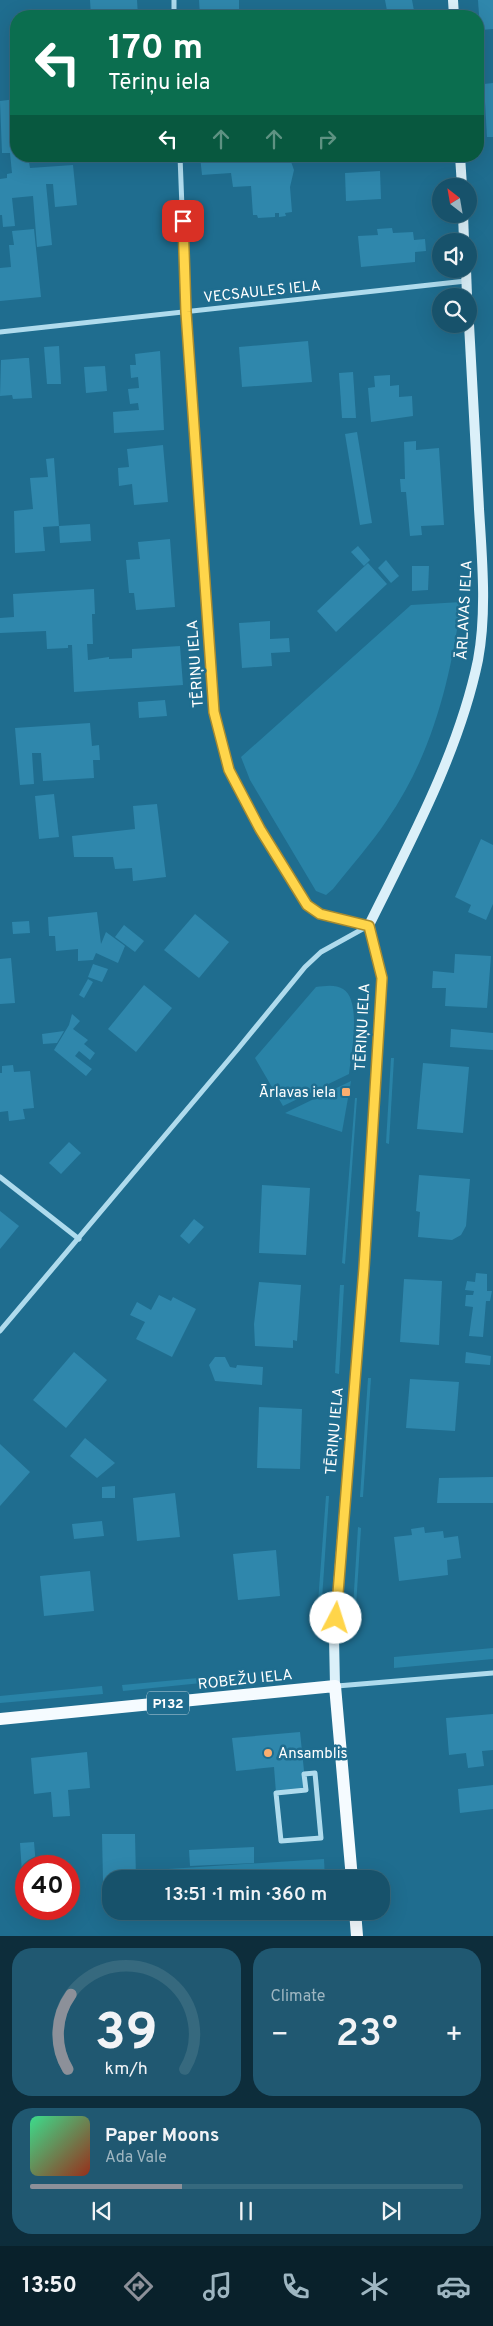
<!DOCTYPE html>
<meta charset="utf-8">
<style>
:root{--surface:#17526b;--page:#205871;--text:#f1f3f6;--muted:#9eb6c1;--line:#36697e;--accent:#8c9099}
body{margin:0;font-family:Overpass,sans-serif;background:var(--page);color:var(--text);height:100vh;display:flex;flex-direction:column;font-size:19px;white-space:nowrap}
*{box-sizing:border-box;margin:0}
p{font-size:16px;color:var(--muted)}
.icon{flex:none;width:28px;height:28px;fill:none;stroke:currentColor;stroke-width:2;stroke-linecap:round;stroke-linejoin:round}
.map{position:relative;height:1936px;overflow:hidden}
.sheet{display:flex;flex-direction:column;gap:12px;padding:12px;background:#0d2d3b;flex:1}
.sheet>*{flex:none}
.hud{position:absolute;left:10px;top:10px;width:474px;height:152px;border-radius:20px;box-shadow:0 5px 20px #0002,0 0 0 1px var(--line);background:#0b6e4f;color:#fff;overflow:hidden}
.needle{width:32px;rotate:329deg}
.fabs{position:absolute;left:432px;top:178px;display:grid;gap:10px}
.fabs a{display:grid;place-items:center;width:45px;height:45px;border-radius:50%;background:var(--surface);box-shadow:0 5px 20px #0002,0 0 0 1px var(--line);font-size:25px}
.speed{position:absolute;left:15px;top:1855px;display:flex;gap:10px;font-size:25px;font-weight:700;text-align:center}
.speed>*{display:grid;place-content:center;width:65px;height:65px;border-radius:50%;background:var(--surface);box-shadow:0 5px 20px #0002,0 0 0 1px var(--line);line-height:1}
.speed .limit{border:8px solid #d22;background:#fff;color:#111}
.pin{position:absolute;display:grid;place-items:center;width:42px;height:42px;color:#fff;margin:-21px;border-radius:10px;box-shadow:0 2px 8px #0006}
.me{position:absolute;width:55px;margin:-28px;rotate:5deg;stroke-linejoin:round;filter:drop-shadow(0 0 4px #0008)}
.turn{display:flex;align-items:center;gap:18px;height:105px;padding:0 15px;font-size:22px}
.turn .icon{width:65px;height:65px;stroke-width:2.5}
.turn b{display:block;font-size:35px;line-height:42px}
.lanes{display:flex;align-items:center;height:48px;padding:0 15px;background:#0003;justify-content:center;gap:25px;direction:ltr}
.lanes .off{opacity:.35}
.big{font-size:38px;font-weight:600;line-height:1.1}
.sheet .tile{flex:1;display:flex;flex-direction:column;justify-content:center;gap:8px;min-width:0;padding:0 18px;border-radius:20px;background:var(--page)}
.sheet .dial{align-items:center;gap:0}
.dial svg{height:130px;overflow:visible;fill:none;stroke:var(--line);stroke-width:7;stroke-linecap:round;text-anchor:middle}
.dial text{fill:var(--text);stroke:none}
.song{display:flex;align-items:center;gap:15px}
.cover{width:60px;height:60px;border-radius:8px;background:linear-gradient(135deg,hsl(150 70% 55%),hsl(10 70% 35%))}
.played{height:5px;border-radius:2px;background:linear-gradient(90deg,var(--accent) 35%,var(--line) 35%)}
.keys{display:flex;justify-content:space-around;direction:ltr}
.heat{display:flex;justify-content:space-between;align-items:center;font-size:28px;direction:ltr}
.sheet .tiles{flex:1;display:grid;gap:12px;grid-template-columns:1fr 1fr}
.tile:last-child{grid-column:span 2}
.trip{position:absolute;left:102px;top:1870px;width:288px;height:50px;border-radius:20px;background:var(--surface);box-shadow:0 5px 20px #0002,0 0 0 1px var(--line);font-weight:600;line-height:50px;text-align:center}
.tabs{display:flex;height:80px;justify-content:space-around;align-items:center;background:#09212b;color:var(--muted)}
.tabs .icon{width:35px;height:35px}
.tabs .on{color:var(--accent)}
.tabs b{font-size:22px;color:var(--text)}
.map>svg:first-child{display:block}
</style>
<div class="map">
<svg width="493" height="1936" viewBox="0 0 493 1936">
<rect width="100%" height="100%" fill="#1f6d8f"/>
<g fill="#2983a7">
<path d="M461 602C451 679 432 755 387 820 371 844 351 866 333 889L326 895 316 891 250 780 241 757 411 605Z"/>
<path d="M316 987C325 986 335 984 343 989 362 1000 351 1055 349 1074L283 1106 255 1058Z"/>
<polygon points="391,1058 394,1058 389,1144 386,1143"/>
<polygon points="351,1081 342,1132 285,1113"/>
<polygon points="355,1098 357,1098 345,1264 342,1263"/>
<polygon points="340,1285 344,1285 339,1374 335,1373"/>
<polygon points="368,1378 371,1378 363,1497 360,1497"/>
<polygon points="326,1496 329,1496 320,1629 316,1629"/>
<polygon points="358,1527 361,1528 355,1623 352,1623"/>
<polygon points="493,1648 493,1659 394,1668 394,1657"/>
<polygon points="231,1675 231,1680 123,1691 122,1685"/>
<polygon points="102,1686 103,1694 0,1703 0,1696"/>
<polygon points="324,1859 325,1879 165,1879 153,1870"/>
</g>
<g fill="#2f87ac">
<polygon points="90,0 137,0 138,16 91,16"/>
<polygon points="199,0 239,0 239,16 200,16"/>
<polygon points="385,0 412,0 415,16 388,16"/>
<polygon points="478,0 493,0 493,29 480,30"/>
<polygon points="493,83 493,137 487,137 484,84"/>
<polygon points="16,99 16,156 28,156 30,168 73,165 77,205 55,207 53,184 46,184 52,245 37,247 33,196 12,198 15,226 3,227 2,215 0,215 0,179 7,178 7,174 12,173 10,153 2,153 0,101"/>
<polygon points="200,156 289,156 294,170 290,187 292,212 285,213 286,216 279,217 279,213 275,213 275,217 258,218 257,215 253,215 251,186 233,187 231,173 202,175"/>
<polygon points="312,156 327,156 328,160 313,161"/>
<polygon points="380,171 381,199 346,201 345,173"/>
<polygon points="392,228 393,233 413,232 414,240 425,239 426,251 415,252 415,262 361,267 358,236 378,235 377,229"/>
<polygon points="34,229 41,297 0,301 0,268 11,267 9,245 14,245 12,231"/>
<polygon points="308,341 312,382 242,387 239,347"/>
<polygon points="59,346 61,384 47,384 44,347"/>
<polygon points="160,351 164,430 114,433 113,412 139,410 138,403 130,404 128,389 139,388 138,377 131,378 130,365 136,365 135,354"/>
<polygon points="25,358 29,358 32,398 13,399 12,395 0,396 1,360"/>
<polygon points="105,366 107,391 86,393 84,367"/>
<polygon points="353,372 356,418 342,418 339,373"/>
<polygon points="390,375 390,386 399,385 399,397 412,396 413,416 371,422 368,388 375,387 374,376"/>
<polygon points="357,432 372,523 360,525 345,434"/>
<polygon points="416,441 416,450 439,448 444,525 421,526 422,535 410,536 406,492 401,492 400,479 405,479 404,442"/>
<polygon points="163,445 168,502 134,505 132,484 119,486 118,468 129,467 127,449"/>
<polygon points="54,458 59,526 43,527 45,551 15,553 14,511 33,509 30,478 48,477 46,459"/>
<polygon points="90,524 91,541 60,543 59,526"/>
<polygon points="170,539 175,607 136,610 134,593 129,593 126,560 140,559 138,542"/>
<polygon points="358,546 370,560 364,566 351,552"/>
<polygon points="386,560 399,576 391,583 378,568"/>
<polygon points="368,563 387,584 336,632 317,611"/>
<polygon points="412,566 429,566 428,590 412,591"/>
<polygon points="94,589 95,614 92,614 93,644 87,644 88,660 109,657 109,659 132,658 132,649 180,646 183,685 74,692 72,645 68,645 68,648 47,649 46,631 0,633 0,618 14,617 13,594"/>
<polygon points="270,621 270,639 289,638 290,652 271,653 272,666 242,668 239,623"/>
<polygon points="165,700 167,716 139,718 138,702"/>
<polygon points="90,723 92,746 99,745 100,760 93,760 94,778 43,781 41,753 32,753 34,784 20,785 15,728"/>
<polygon points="54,794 59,837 39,839 35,796"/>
<polygon points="157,804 166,877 133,881 132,868 115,869 113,857 74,857 72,836 135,829 133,806"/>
<polygon points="481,839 493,845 493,904 486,920 468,912 471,905 455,897"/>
<polygon points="97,912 101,944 106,932 125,946 118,963 96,953 93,960 78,961 78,949 56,951 55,936 49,936 48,917"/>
<polygon points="195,914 229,942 199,978 164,950"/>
<polygon points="29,921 30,933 13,934 12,922"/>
<polygon points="124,925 144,941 135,952 115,937"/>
<polygon points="455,954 491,956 487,1008 445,1006 446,988 432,988 433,971 454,973"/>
<polygon points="11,958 15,1003 0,1004 0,959"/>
<polygon points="93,964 108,969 102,982 88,977"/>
<polygon points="88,979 93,982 84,998 79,995"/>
<polygon points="144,985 172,1008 136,1052 108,1029"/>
<polygon points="72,1014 80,1021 73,1029 88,1040 84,1044 95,1053 90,1060 79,1051 75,1056 92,1069 86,1076 54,1050 69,1025"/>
<polygon points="451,1029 493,1033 493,1050 450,1047"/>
<polygon points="64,1031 57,1043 43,1044 42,1034"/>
<polygon points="423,1063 469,1067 463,1133 417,1129"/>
<polygon points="13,1065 14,1072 30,1071 34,1108 23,1109 25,1119 9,1121 8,1111 0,1112 0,1073 2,1073 2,1066"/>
<polygon points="69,1142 81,1153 61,1174 49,1163"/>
<polygon points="419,1175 470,1179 466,1226 461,1235 452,1240 418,1237 420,1212 416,1211"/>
<polygon points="262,1185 310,1188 306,1255 259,1253"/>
<polygon points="0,1211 19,1226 0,1249"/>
<polygon points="194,1219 204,1227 189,1244 180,1236"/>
<polygon points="476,1273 487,1274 487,1291 492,1291 490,1301 486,1301 483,1337 469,1336 473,1307 465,1306 466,1295 473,1295 474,1291 465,1290 467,1281 475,1282"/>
<polygon points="404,1279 442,1281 439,1345 400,1342"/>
<polygon points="259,1282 301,1285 297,1341 293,1340 293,1348 255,1346 254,1324"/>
<polygon points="159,1295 171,1301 173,1297 196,1309 172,1357 136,1339 145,1322 130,1315 137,1302 151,1310"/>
<polygon points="74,1352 107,1380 66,1428 33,1400"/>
<polygon points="466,1352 491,1356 490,1365 465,1363"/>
<polygon points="215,1357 225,1357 230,1367 236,1368 237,1365 263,1367 262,1385 215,1381 209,1365"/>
<polygon points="410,1379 459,1382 455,1431 406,1428"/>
<polygon points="259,1407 302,1409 300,1469 257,1468"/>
<polygon points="85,1438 115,1463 97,1478 70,1456"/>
<polygon points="0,1444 30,1472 0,1506"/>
<polygon points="493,1477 493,1503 437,1503 439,1478"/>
<polygon points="115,1486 115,1498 102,1498 102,1487"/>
<polygon points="175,1493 180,1537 137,1541 133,1498"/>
<polygon points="102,1521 104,1536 74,1539 72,1524"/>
<polygon points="424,1527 425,1533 443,1531 444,1538 458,1536 461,1558 447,1560 448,1575 399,1581 394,1537 412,1535 411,1529"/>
<polygon points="276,1550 280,1596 238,1600 233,1554"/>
<polygon points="90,1571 94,1611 44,1616 40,1576"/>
<polygon points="493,1714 493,1750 482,1751 484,1766 468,1768 466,1753 449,1755 446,1718"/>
<polygon points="300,1732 306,1790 276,1793 274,1767 236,1771 232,1738"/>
<polygon points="87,1752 90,1788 68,1790 70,1816 53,1817 51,1792 34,1794 31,1758"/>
<polygon points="493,1785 493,1809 460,1813 458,1789"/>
<polygon points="102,1834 135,1834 136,1879 103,1881"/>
<polygon points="34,1842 36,1866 26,1866 26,1873 22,1873 20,1843"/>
<polygon points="254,1847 254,1863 190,1866 189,1850"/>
</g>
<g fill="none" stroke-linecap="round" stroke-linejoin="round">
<g stroke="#afdbed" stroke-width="5">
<polyline points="174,0 174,16"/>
<polyline points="180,156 186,312 214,712 229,770 261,829 307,905 320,914 369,925"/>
<polyline points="0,332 466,281"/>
<polyline points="0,1177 79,1239"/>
<polyline points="0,1331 237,1050 305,967 321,952 368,926"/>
<polyline points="337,1686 493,1673"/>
<polygon points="315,1773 321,1838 281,1841 276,1793 306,1790 304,1774"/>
</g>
<g stroke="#dbf0f9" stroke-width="10">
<polyline points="453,0 454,16"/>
<polyline points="460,156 462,186"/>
<polyline points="463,214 464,241"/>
<polyline points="466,269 467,296"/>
<path d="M335 1686 334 1637 364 1268 382 978 369 925C410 842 459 752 478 660 487 612 482 558 479 509 476 447 472 385 469 324"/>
</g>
<g stroke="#f5fbff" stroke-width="12">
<polyline points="0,1719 335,1686 352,1879"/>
<polyline points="355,1911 357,1936"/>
</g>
</g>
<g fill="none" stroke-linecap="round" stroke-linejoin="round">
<g stroke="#a68a30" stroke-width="12">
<polyline id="route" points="183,221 186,312 214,712 229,770 260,829 307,905 320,914 369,926 382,978 364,1268 336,1618"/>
</g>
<use href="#route" stroke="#ffd54a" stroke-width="9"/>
</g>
<g fill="#fbae6f" stroke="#1f6d8f" stroke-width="2">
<rect x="341" y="1087" width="10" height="10" rx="2.5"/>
<circle cx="268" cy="1753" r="5"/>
</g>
<g text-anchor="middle" stroke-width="5" stroke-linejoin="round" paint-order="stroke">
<rect fill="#1f6d8f" stroke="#bcd3dd" stroke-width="1" x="147" y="1691.5" width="42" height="23" rx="4"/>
<g font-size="14" font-weight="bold" fill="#fff">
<text x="168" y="1708">P132</text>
</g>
<g font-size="15" fill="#fff" stroke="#1f6d8f">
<text transform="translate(262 291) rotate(-6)" y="5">VECSAULES IELA</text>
<text transform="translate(464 610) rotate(-87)" y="5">ĀRLAVAS IELA</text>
<text transform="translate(195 664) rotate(-94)" y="5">TĒRIŅU IELA</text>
<text transform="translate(362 1027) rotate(-87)" y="5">TĒRIŅU IELA</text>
<text transform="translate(334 1431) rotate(-85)" y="5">TĒRIŅU IELA</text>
<text transform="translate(245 1679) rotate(-6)" y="5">ROBEŽU IELA</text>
</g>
<g font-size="15" fill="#fff" stroke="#1f6d8f" text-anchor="end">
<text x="336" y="1097">Ārlavas iela</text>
<text x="278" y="1758" text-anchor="start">Ansamblis</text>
</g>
</g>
</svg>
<div class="fabs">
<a><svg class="needle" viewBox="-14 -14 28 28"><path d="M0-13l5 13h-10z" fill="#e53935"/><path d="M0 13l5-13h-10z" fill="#9eb6c1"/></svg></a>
<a><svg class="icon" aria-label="sound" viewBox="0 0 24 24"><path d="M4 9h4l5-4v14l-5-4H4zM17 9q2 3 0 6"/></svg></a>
<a><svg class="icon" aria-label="search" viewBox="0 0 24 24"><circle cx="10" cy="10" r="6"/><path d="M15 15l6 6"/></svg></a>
</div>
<div class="speed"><div class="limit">40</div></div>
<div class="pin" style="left:183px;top:221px;background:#d93025"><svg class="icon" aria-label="arrive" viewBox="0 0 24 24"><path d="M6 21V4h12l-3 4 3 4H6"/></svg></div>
<svg class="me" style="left:336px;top:1618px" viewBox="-20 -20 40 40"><circle r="19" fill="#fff"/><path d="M0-13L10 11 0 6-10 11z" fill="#ffd54a"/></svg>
<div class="trip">13:51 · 1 min · 360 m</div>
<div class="hud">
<div class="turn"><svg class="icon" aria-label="left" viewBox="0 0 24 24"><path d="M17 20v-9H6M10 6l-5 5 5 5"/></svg><div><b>170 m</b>Tēriņu iela</div></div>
<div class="lanes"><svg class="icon" aria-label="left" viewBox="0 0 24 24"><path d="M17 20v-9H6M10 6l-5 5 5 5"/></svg><svg class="icon off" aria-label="ahead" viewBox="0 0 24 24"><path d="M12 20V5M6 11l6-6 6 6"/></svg><svg class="icon off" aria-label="ahead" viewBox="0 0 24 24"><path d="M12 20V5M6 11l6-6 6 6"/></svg><svg class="icon off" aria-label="right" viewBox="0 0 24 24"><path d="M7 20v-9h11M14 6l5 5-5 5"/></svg></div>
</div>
</div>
<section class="sheet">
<div class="tiles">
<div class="tile dial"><svg viewBox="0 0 100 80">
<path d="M14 69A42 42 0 1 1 86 69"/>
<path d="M14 69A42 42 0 0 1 16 23" stroke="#8c9099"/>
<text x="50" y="56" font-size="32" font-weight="700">39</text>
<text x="50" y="72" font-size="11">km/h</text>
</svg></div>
<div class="tile"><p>Climate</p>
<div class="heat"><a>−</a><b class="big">23°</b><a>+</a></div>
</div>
<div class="tile">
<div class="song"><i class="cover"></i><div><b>Paper Moons</b><p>Ada Vale</p></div></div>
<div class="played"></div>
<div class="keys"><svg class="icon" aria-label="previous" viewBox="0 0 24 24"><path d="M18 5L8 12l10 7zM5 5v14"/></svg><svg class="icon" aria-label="pause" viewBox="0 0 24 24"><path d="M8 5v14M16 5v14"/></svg><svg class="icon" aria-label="next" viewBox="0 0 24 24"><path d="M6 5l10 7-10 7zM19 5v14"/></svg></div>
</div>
</div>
</section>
<nav class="tabs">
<b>13:50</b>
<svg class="icon on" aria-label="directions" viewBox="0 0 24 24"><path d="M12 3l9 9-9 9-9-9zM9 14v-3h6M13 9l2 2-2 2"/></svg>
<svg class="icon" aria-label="music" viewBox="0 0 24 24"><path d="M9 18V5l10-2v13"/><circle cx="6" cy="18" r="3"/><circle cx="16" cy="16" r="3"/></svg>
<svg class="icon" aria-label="phone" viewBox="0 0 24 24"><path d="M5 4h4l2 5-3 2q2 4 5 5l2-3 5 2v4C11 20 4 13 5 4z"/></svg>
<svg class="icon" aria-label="climate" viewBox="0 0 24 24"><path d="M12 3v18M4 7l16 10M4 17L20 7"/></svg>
<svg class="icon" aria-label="car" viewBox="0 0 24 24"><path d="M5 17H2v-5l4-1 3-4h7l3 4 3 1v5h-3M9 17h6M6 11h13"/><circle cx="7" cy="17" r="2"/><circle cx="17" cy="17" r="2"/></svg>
</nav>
